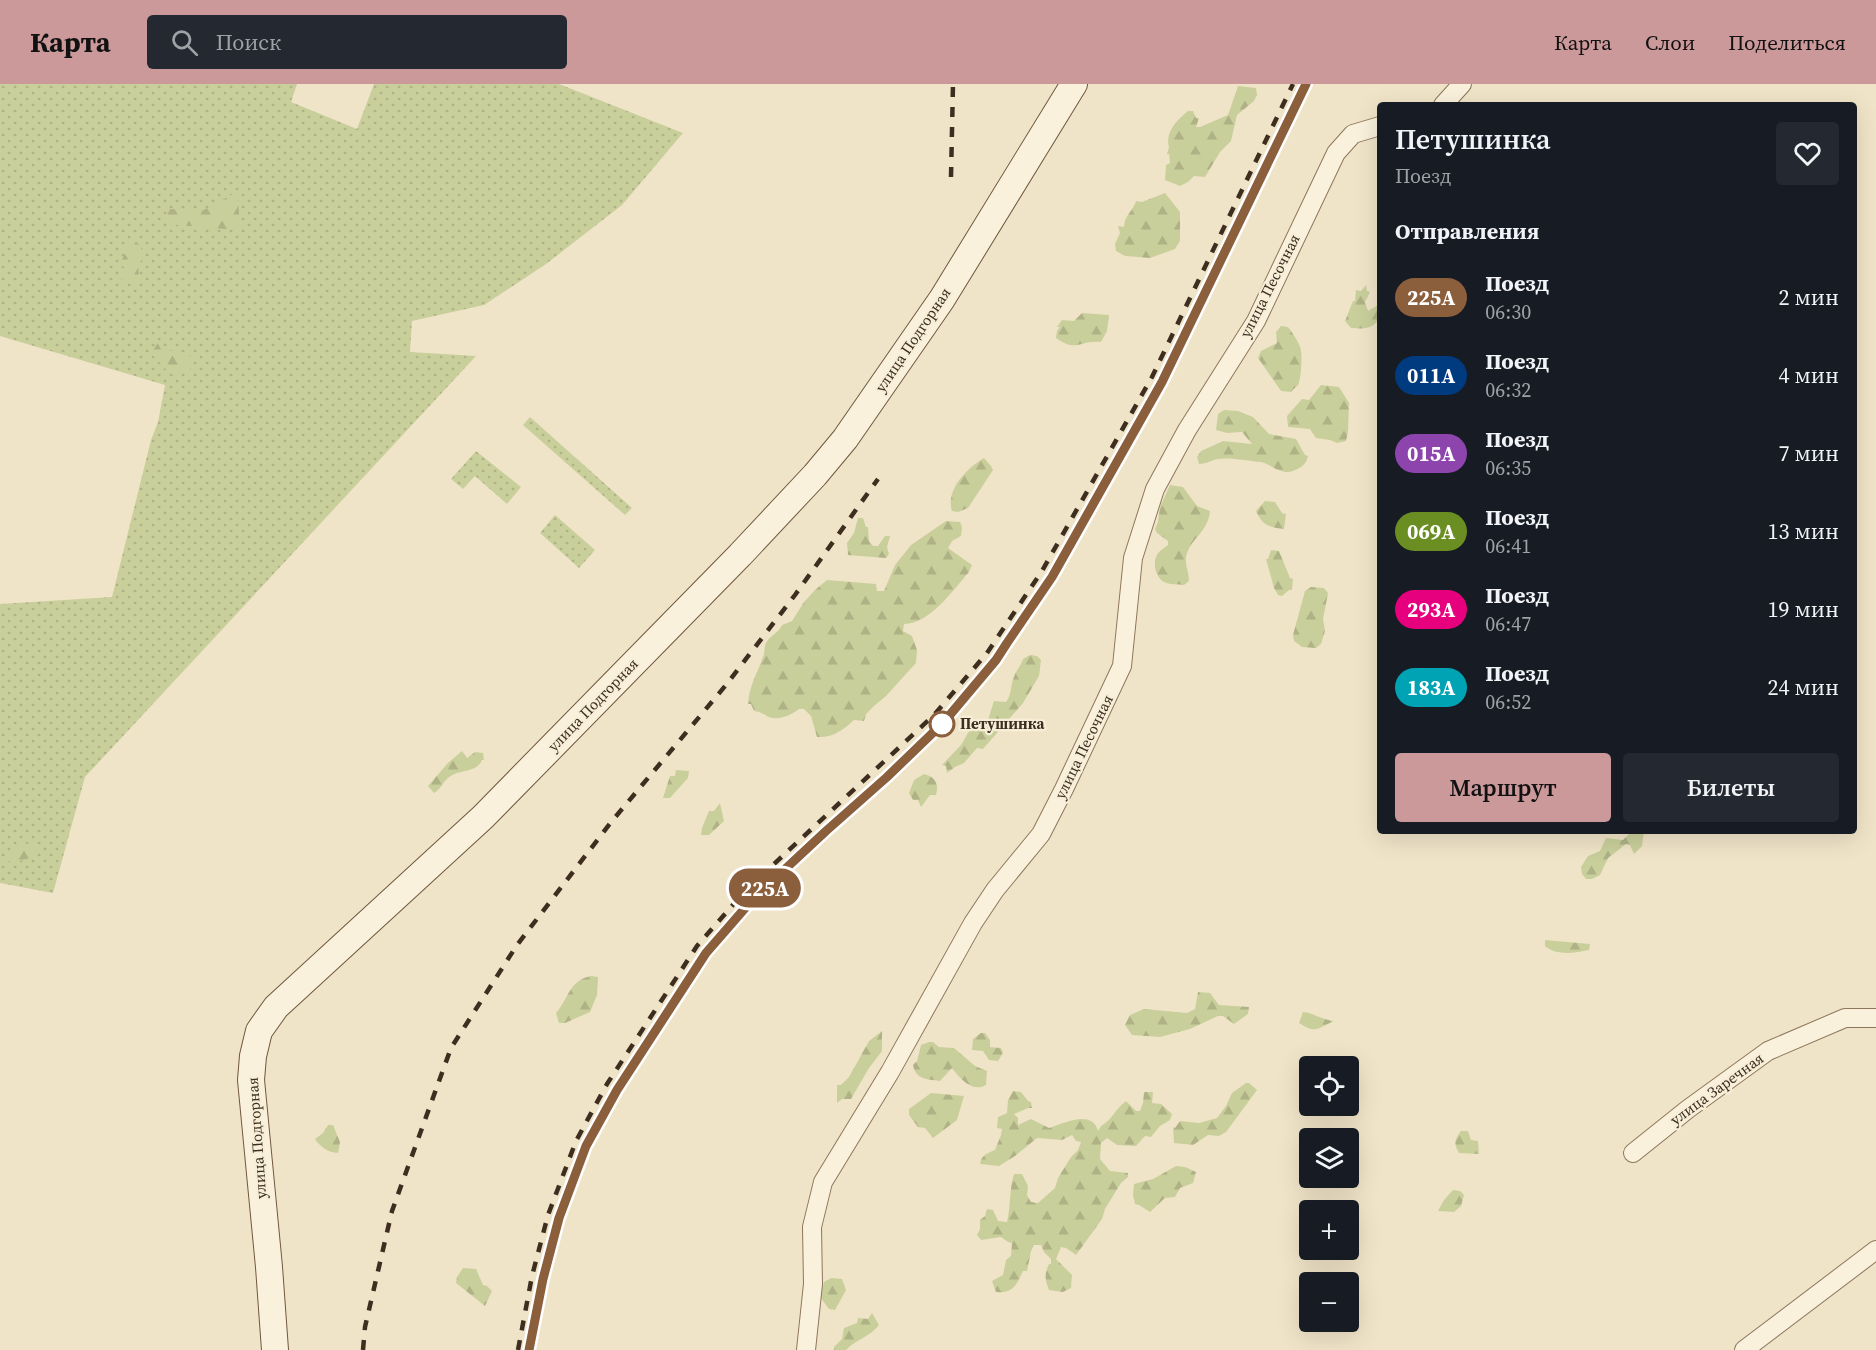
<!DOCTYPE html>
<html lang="ru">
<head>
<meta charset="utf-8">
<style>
  body { margin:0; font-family:"Source Serif 4",serif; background:#242831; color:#f1f3f6; height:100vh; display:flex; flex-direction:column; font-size:22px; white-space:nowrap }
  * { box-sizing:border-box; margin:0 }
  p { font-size:20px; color:#9ea1a6 }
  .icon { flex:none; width:33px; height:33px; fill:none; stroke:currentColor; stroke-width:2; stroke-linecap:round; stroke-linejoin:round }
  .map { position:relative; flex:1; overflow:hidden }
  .details { position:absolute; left:1377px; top:18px; width:480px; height:732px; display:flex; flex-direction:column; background:#171b24; border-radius:6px; box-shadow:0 6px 24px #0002 }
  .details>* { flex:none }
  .badge { padding:0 12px; border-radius:20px; font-size:21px; line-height:39px }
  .tools { position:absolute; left:1299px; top:972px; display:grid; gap:12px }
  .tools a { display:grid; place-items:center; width:60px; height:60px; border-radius:6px; background:#171b24; box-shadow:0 6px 24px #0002; font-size:30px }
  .map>.badge { position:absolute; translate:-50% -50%; box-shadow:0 0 0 3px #fff }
  h2 { padding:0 18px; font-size:22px; line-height:54px }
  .round { display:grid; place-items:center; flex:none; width:63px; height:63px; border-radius:6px; background:#242831 }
  .overview { display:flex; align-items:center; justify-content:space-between; height:102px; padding:0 18px }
  h1 { font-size:28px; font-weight:600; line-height:45px }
  .button { display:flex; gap:12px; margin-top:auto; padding:12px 18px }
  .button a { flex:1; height:69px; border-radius:6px; background:#cc999b; color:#111; font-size:24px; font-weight:600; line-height:69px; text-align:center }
  .button a+a { background:#242831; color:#f1f3f6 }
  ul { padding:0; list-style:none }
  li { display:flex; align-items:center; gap:18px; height:78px; padding:0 18px }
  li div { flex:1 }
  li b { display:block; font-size:22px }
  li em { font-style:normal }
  li .badge { min-width:66px; font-weight:700; text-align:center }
  header { display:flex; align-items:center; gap:36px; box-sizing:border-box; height:84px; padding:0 30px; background:#cc999b; color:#111 }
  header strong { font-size:28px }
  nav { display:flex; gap:33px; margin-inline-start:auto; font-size:21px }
  .search { width:420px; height:54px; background:#242831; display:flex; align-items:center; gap:15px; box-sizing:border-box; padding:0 21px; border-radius:6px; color:#9ea1a6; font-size:22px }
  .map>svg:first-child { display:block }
  .green { fill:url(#green-dots) }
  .forest { fill:url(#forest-firs) }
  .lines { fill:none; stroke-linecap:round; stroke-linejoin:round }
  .street-casing { stroke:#8d765c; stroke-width:20 }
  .secondary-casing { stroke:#6f573f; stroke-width:28 }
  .street { stroke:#faf1dc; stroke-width:18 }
  .secondary { stroke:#faf1dc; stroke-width:26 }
  .rail { stroke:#3d2e20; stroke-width:4.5; stroke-dasharray:10 10; stroke-linecap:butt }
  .line-casing { stroke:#fff; stroke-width:14 }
  .line { stroke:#8b5e3c; stroke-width:9 }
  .stop-dot { fill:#fff; stroke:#8b5e3c; stroke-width:3 }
  .labels { text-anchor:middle; stroke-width:4.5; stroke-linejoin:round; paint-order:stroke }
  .street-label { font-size:15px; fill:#3d2e20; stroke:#f7eed8 }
  .stop-label { font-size:15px; font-weight:bold; fill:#3d2e20; stroke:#f7eed8; text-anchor:start }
</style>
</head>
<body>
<header>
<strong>Карта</strong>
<div class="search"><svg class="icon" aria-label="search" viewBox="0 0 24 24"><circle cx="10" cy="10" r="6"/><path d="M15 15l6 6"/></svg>Поиск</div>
<nav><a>Карта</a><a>Слои</a><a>Поделиться</a></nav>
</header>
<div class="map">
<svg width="1876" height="1266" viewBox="0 0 1876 1266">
  <defs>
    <pattern id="green-dots" width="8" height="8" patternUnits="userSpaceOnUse" patternTransform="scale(1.5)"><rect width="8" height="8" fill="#c9cf9b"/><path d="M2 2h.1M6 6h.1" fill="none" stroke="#aeb285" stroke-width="1.8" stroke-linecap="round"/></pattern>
    <pattern id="forest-firs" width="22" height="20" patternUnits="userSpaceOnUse" patternTransform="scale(1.5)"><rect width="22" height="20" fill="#c9cf9b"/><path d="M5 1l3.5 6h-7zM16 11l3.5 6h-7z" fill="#aeb285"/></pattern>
  </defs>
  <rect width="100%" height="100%" fill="#f0e4c8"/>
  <g class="green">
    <path d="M0,0H297L291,18L357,45L374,0H559L683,49L622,121L546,180L484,221L412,237L410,268L476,272L85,693L53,809L0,799V520L112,513L151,356L158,338L165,301L0,252Z"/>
    <path d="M530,333L632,424L625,431L523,341Z"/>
    <path d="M476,367L521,403L507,420L475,392L463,405L451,395Z"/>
    <path d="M555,431L595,466L579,484L540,449Z"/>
  </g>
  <g class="forest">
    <path d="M1238,2L1256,4L1257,11L1254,17L1237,31L1231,57L1220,68L1205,93L1194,92L1188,98L1180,102L1165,96L1166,81L1170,79L1169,70H1167L1169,63C1165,48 1177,36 1188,27H1193L1196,34H1199L1196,43H1200L1228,31Z"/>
    <path d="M236,108C239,114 240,141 238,146L167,140L164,133L170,125L204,126Z"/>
    <path d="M1165,109L1180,128V157L1175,165L1150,174L1125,172L1116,167L1115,160L1120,149L1118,142L1124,143C1125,130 1132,129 1136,117L1142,118Z"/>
    <path d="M127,155C137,156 140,160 143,169L145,170L142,176L138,180L139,194L134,198L123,197L121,192L126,186L120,179L126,168Z"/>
    <path d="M1366,201L1367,207L1370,208L1365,218L1368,227L1380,220C1381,242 1372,246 1351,244L1345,237L1353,217H1355L1356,206L1361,207Z"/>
    <path d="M1082,229L1109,231L1107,247L1101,258C1079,256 1077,269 1056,254L1057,247L1060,243H1057L1062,236L1074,237Z"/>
    <path d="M1281,242L1288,243C1292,248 1298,257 1300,263C1303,268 1301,296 1298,301C1296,303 1293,305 1291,308L1281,307L1258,274L1261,267L1277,259L1276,248Z"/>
    <path d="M158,259L165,266L176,267L191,273L190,286L183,290L169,289L151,269Z"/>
    <path d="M1321,301L1339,303L1349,319L1348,348L1346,357L1337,359L1330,356L1316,354L1310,345L1288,343L1287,332L1302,315L1309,316Z"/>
    <path d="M1224,326L1238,327L1253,333L1269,350L1296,355L1305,371L1308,372C1307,381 1297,387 1288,388C1277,388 1270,380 1261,378C1249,377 1229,373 1218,375C1211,376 1207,380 1199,380L1197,373L1201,367L1223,357L1252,360L1242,348L1227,349L1216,346L1218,330Z"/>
    <path d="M984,374L991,382L993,386L968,424L958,428L952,427C945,406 967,384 984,374Z"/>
    <path d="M1170,401L1183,403L1197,422L1210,427C1208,449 1190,454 1186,473C1185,481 1189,488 1189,497L1184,501C1178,500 1169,501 1164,498C1156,494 1152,479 1157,471C1159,467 1164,464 1168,461V457L1157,449L1155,445L1158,438L1160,423Z"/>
    <path d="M1265,417L1275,418L1282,429L1286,430L1284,445C1270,444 1262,441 1256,427Z"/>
    <path d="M858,434H863L866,443H868L869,457L873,462H878L885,452H890L887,463L889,470L886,474L848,471L847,459L854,449Z"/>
    <path d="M946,437L960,438L962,443L961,452L952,457L948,464L972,481L969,488C953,506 930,540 904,540L903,547L912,552L917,566L916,579L886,612L874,622L866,630L864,637L854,636C843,646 833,654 817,653L811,632L804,625H799C791,631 779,637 769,633C763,630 761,628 754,627L751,620H748C749,602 757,590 763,573C765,569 764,563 766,559C770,551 779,549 782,541L792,537L804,518L815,506L827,496L876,500L877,507H884L895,481L911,461Z"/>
    <path d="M1271,466L1279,467L1290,494L1293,495L1292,506H1289L1282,512L1278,511L1274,504L1266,475H1268Z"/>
    <path d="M1311,503L1324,504L1328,509L1323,535L1325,547L1321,560L1316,564L1302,563L1294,557L1293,551L1305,507Z"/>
    <path d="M1030,571L1037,572L1041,576L1039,592L1023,619L983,665L977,664L964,679L955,683L947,689L946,682L942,681L961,661L972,642L988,636L994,617L1006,618C1012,610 1010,602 1014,593C1016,586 1021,582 1023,575Z"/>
    <path d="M462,667L467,674L475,668L483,669L484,676H482C476,690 460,684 448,694C442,699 442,704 434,709L428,702L448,679Z"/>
    <path d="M676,686L689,687L688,694L670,714H663L670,692H675Z"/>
    <path d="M924,690C936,693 939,700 936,711H930L921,723L918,716H913L909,709L914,696Z"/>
    <path d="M720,719L724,737L709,751H701L702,744L709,727H714Z"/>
    <path d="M1632,747H1644L1642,762L1634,770L1630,761L1626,760L1608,774L1600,791L1592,795H1586L1582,790L1581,783L1588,772L1600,767L1606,754L1623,756Z"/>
    <path d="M32,759L37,764L33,773L17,778L6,777L14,762Z"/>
    <path d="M1545,856L1590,860L1589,866C1575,869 1556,872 1545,862Z"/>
    <path d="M591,892L598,893L597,911L590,928L565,939H559L556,929C568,916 569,896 591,892Z"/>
    <path d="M1198,908L1210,909L1219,921L1249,923L1248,930L1234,940L1223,932H1218L1190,945L1160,953L1132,951L1125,941L1130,931L1144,925L1187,929L1195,925Z"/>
    <path d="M1303,928C1314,929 1322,936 1334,937C1316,945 1316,950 1299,939Z"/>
    <path d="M882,947V967L869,984L851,1015H842L837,1019V1001H841L849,993L869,957Z"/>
    <path d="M981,949H985L990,956V963L1001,964L1003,969L998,977L989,976L983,967L972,966L973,955Z"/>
    <path d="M929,958H933L939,963L954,964L975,982L987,987L986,1001C973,1009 960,995 952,984L940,997C927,995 916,996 913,981L917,977L921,961Z"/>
    <path d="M1246,999H1249L1257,1006L1226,1048L1219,1052L1208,1051L1193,1061L1174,1059L1173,1043L1175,1044L1180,1037L1199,1039L1217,1034L1226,1022L1232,1009Z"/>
    <path d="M1013,1007L1021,1008L1028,1017L1031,1018L1032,1024H1028L1014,1030L1018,1034V1041L1031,1035L1049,1044C1065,1039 1092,1025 1098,1047L1101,1042C1112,1036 1115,1025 1126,1017L1136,1027H1140L1143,1019L1144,1008H1153L1152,1019L1161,1020L1172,1030L1170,1036L1160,1042L1151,1053L1145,1052L1136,1062L1117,1061L1107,1054L1101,1059L1100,1075L1110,1087L1128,1089V1093L1121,1099L1105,1125L1102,1135L1076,1171L1066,1164L1061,1163L1056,1175L1072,1191L1071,1204L1063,1208L1049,1206C1045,1196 1044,1190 1049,1180H1051V1175L1044,1168L1041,1161H1034L1031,1167L1027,1187H1023C1017,1200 1013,1210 996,1208L992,1197L1003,1191L1006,1176L1011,1172L1012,1159L1008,1158L1001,1153L981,1156L977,1151L980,1145V1136L985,1132L987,1125L993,1126L998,1137L1007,1138C1011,1122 1009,1106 1014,1090H1022L1028,1102L1027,1111L1031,1118L1038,1119L1055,1104L1058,1094L1071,1073L1078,1066L1081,1058L1076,1057L1072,1051L1062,1056L1037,1054L1015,1072L999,1082L980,1080C981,1071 988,1069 995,1066L1001,1051L1002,1045L997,1044L998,1033L1007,1029L1008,1016Z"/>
    <path d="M931,1009L964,1012L957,1036L933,1054L925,1044L918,1043L909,1031V1025Z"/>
    <path d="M328,1041H333L340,1058L338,1069C328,1068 321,1064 315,1055L323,1049Z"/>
    <path d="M1461,1047H1468L1471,1056L1478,1057L1479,1070L1459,1069C1453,1059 1455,1055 1461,1047Z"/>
    <path d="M1176,1082L1185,1083L1196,1088L1193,1099L1180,1104L1175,1113L1165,1114L1150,1128L1139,1121L1135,1120L1133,1111L1134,1100L1153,1095Z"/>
    <path d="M1453,1106L1460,1107L1464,1111L1461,1122L1454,1128L1438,1127L1444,1116Z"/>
    <path d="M463,1184L476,1185L483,1201L487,1202L492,1207L485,1222L456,1199L457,1193Z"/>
    <path d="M831,1194L842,1195L846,1206L835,1226L829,1225L820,1213L824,1198Z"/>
    <path d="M872,1229L879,1241C870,1253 856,1255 846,1266H834V1263L842,1255L844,1244L857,1239L858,1234L868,1235Z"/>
  </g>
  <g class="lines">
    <defs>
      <g id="street">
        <path d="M1443,21L1462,0"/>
        <path d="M1633,1069L1688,1025L1768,967L1845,934H1876"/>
        <path d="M806,1266L813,1200L812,1143L823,1098L890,988L973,839L995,806L1041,750L1064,705L1122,582L1133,474L1155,405L1187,346L1256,237L1336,69L1353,50L1380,42"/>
        <path d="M1744,1266L1876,1166"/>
      </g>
      <path id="secondary" d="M275,1266L269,1183L251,996L253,972L259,947L276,923L483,733L740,471L815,391L845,355L942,215L1074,0"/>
    </defs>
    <use href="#street" class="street-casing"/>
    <use href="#secondary" class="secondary-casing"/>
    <use href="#street" class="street"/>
    <use href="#secondary" class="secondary"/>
    <g class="rail">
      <path d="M951,93L953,0"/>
      <path d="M363,1266L365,1243L392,1127L451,964L517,861L612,737L726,601L795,511L878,395"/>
      <path d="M518,1266L532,1192L548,1131L576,1057L607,1000L697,862L745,807L934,631L987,569L1042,487L1152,293L1293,0"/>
      <path d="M529,1266L543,1195L559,1134L587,1062L617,1006L706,869L753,815L826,747L887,693L943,639L996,576L1052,493L1162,298L1306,0"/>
    </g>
  </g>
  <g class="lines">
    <defs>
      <path id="line" d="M529,1266L543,1195L559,1134L586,1062L617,1006L706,869L753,815L826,747L887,693L943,639L996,576L1007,559L1052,493L1162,298L1306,0"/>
    </defs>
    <use href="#line" class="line-casing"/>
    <use href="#line" class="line"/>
  </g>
  <circle class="stop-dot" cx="942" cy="640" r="12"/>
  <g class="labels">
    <g class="street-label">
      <text transform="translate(1270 202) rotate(-63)" y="5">улица Песочная</text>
      <text transform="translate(913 256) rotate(-56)" y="5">улица Подгорная</text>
      <text transform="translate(593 621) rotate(-46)" y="5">улица Подгорная</text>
      <text transform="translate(1084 663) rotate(-64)" y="5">улица Песочная</text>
      <text transform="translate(1717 1005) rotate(-36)" y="5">улица Заречная</text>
      <text transform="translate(257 1054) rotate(-94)" y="5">улица Подгорная</text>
    </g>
    <g class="stop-label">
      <text x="960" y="645">Петушинка</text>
    </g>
  </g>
</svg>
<div class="tools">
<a><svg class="icon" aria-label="locate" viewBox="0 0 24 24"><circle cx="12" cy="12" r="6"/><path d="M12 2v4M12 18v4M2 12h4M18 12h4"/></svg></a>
<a><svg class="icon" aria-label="layers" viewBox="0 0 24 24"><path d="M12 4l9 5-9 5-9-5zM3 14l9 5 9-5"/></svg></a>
<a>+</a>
<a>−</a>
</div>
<b class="badge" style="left:765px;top:804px;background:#8b5e3c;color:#fff">225А</b>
<section class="details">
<div class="overview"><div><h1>Петушинка</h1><p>Поезд</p></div><a class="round"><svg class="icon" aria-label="heart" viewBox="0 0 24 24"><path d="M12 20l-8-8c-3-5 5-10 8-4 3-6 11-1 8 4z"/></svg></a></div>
<h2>Отправления</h2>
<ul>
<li><span class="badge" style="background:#8b5e3c;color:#fff">225А</span><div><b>Поезд</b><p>06:30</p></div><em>2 мин</em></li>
<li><span class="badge" style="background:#003b80;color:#fff">011А</span><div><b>Поезд</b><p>06:32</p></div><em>4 мин</em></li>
<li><span class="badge" style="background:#8e44ad;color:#fff">015А</span><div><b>Поезд</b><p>06:35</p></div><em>7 мин</em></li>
<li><span class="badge" style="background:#6b8e23;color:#fff">069А</span><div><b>Поезд</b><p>06:41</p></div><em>13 мин</em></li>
<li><span class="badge" style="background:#e6007e;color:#fff">293А</span><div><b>Поезд</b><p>06:47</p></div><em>19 мин</em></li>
<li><span class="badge" style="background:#00a3b4;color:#fff">183А</span><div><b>Поезд</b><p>06:52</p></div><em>24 мин</em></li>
</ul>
<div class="button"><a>Маршрут</a><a>Билеты</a></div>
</section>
</div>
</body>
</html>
